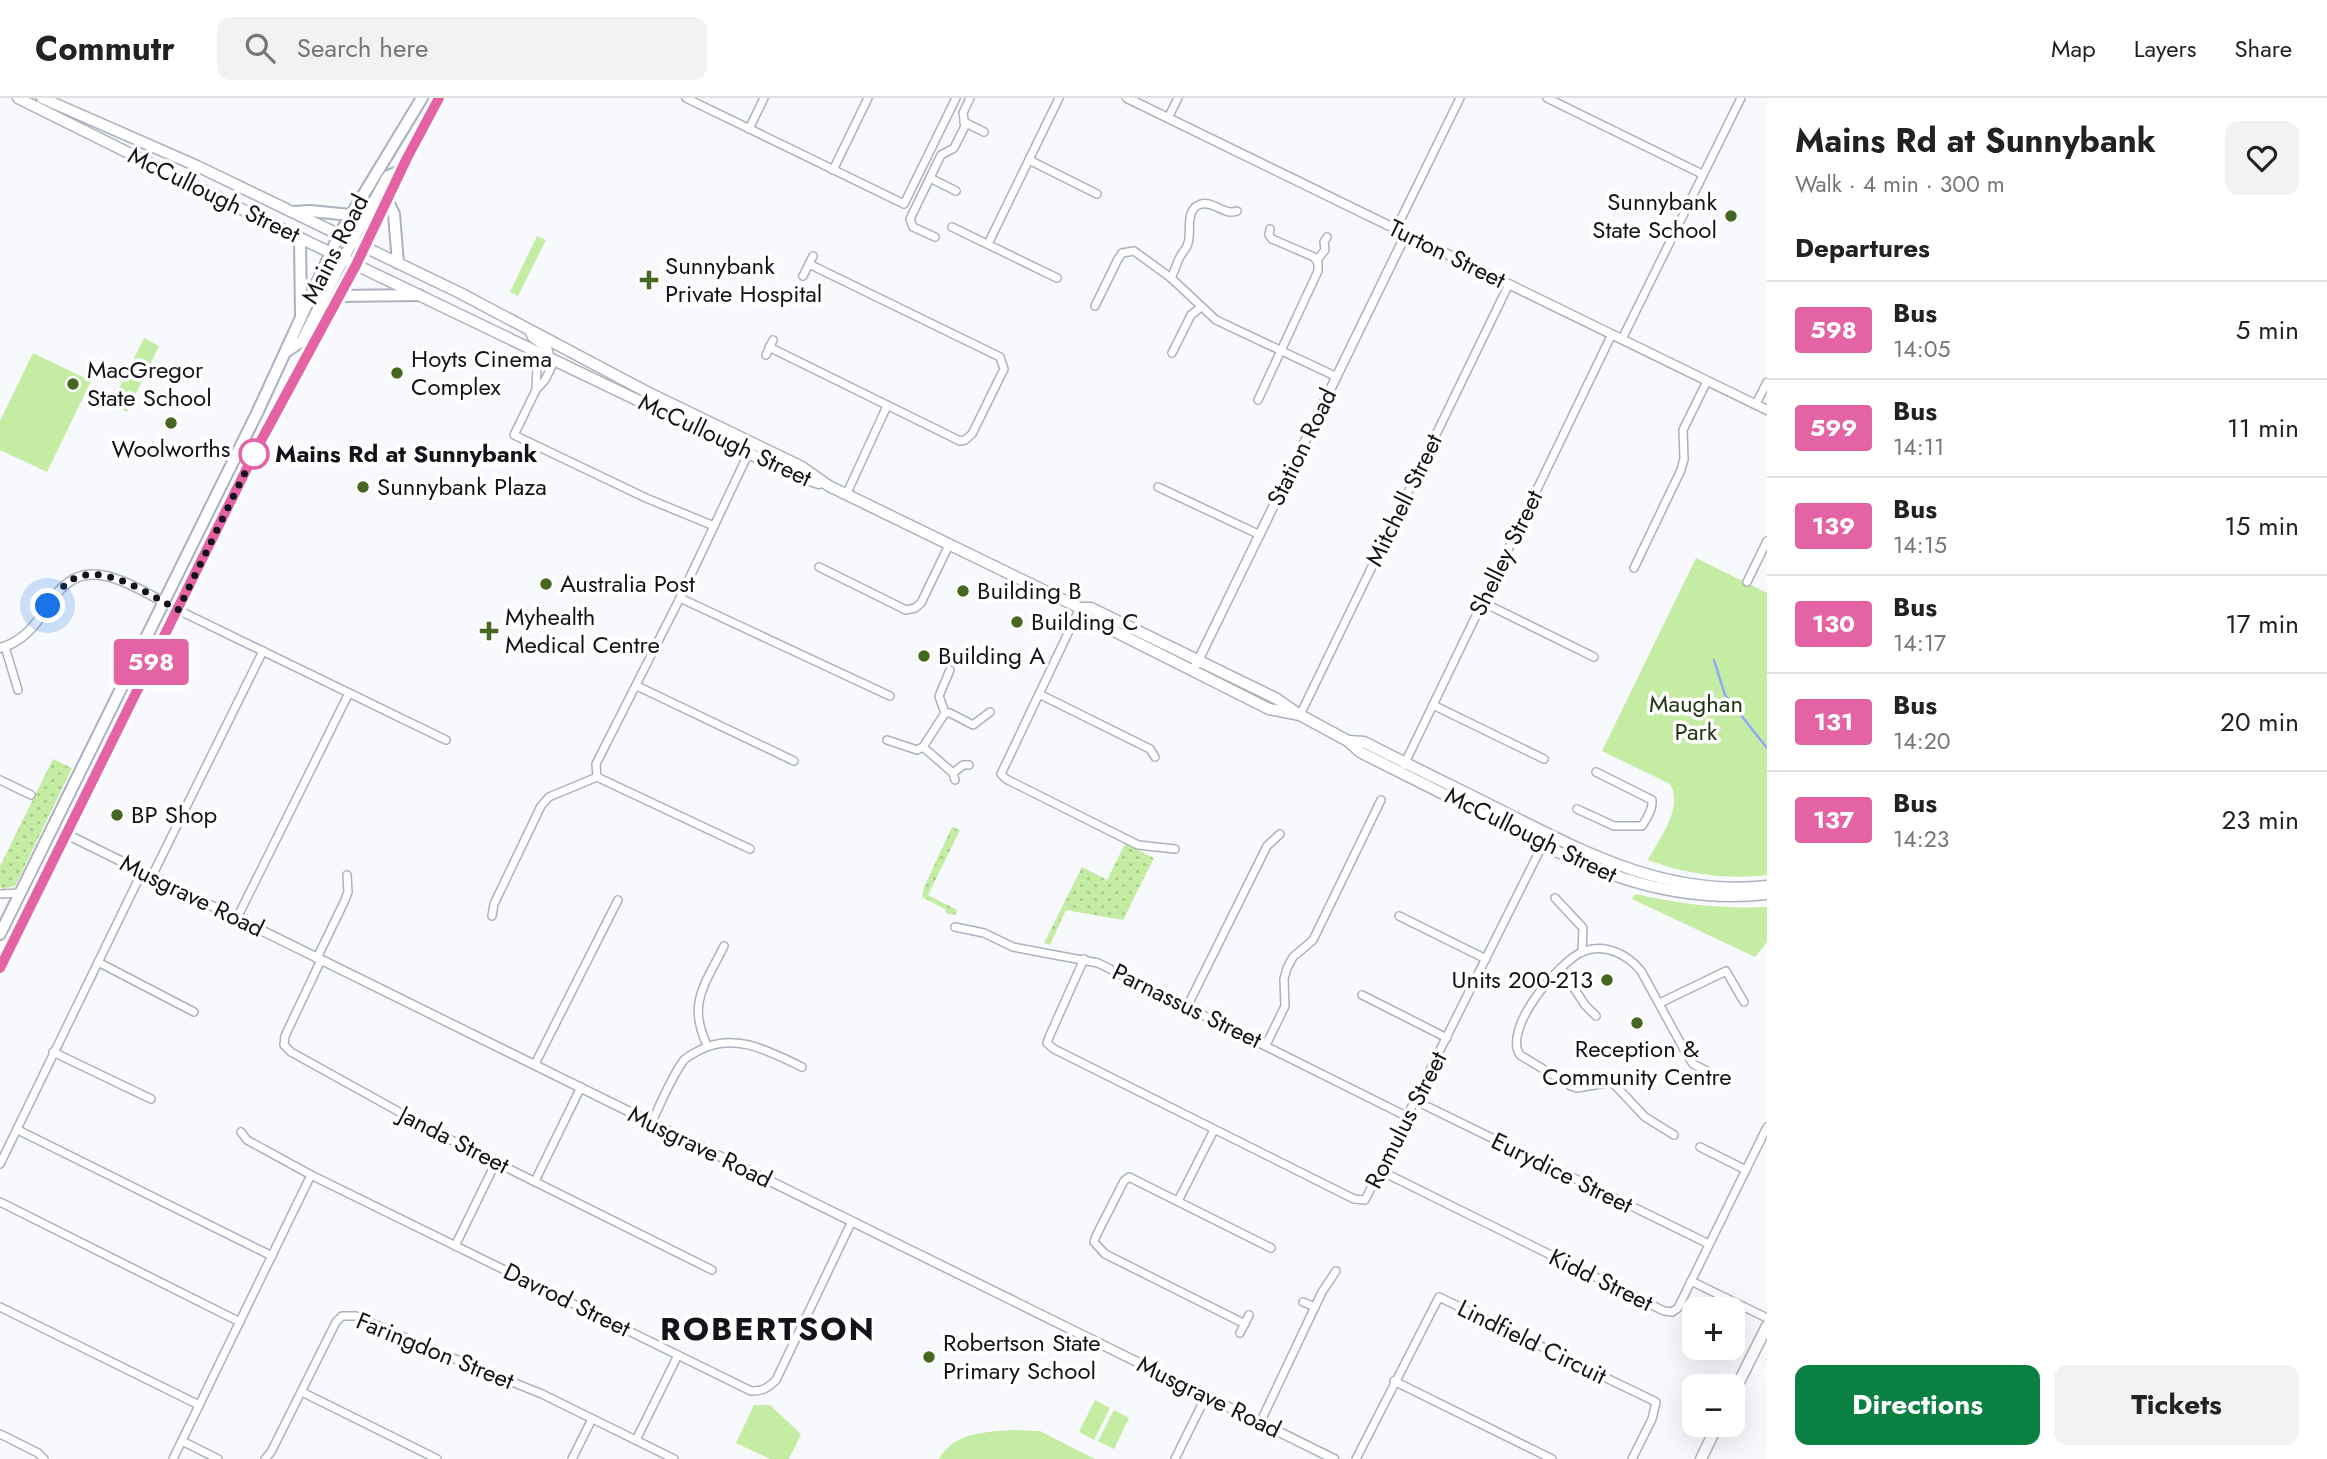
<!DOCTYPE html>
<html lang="en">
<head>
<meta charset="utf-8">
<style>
  body { margin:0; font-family:Jost,sans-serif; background:#f2f2f2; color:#222; height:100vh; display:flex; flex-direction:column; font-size:26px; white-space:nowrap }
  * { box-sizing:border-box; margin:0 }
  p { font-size:23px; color:#767676 }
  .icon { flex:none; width:38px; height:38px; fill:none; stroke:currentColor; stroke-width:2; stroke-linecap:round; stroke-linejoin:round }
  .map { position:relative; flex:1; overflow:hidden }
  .details { display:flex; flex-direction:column; background:#fff; width:560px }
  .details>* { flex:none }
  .badge { padding:0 14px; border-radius:5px; font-size:24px; line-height:46px }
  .controls { position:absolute; left:1682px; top:1199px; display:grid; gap:14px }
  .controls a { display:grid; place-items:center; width:63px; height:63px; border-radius:14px; background:#fff; box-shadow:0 7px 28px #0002; font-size:35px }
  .you { position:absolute; width:35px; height:35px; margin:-18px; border:5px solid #fff; border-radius:50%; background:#1a73e8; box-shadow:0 0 0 10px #1a73e833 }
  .map>.badge { position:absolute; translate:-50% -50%; box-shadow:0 0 0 4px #fff }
  h2 { padding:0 28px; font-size:26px; line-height:63px }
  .round { display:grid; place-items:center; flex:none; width:74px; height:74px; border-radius:14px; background:#f2f2f2 }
  .summary { display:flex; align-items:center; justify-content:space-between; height:119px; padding:0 28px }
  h1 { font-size:33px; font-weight:700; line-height:52px }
  .primary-button { display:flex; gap:14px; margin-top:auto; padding:14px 28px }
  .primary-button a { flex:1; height:80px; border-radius:14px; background:#0b8043; color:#fff; font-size:28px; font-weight:700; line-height:80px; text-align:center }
  .primary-button a+a { background:#f2f2f2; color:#222 }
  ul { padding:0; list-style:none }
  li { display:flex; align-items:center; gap:21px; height:98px; padding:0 28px; border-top:2px solid #e0e0e0 }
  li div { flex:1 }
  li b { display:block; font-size:26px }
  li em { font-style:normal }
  li .badge { min-width:77px; font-weight:700; text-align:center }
  header { display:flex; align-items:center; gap:42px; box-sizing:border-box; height:98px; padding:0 35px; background:#fff; border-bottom:2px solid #e0e0e0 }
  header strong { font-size:33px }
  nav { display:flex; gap:38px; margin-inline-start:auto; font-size:24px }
  .search { width:490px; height:63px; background:#f2f2f2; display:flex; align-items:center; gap:18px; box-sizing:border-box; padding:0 24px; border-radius:14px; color:#767676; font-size:26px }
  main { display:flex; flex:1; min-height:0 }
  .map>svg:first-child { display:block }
  .grass { fill:url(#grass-dots) }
  .park { fill:#c4eca2 }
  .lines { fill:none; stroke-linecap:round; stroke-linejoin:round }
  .stream { stroke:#91a8f6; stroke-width:2.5 }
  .minor-casing { stroke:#acb1bf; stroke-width:10 }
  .tertiary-casing { stroke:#acb1bf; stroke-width:11 }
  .secondary-casing { stroke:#acb1bf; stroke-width:13 }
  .primary-casing { stroke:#acb1bf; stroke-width:14 }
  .minor { stroke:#fff; stroke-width:7 }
  .tertiary { stroke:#fff; stroke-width:8 }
  .secondary { stroke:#fff; stroke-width:10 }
  .primary { stroke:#fff; stroke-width:10 }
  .line-casing { stroke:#fff; stroke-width:16 }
  .line { stroke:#e463a4; stroke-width:10 }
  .walk { stroke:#131419; stroke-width:7; stroke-dasharray:0 12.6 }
  .poi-dot { fill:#45671f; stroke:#fff; stroke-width:2.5 }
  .stop-dot { fill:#fff; stroke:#e463a4; stroke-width:3.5 }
  .labels { text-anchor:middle; stroke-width:7; stroke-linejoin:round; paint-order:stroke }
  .street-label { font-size:24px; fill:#131419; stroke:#fff }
  .poi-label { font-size:24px; fill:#131419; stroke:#fff; text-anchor:start }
  .stop-label { font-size:24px; font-weight:bold; fill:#131419; stroke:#fff; text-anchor:start }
  .park-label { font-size:24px; fill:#243513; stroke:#fff }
  .district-label { font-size:32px; font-weight:bold; letter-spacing:2px; fill:#131419; stroke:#fff }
</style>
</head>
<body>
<header>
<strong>Commutr</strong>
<div class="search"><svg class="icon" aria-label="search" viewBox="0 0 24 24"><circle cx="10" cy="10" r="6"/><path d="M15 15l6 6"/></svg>Search here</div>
<nav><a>Map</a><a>Layers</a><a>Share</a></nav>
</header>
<main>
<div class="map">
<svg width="1767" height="1361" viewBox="0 0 1767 1361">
  <defs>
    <pattern id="grass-dots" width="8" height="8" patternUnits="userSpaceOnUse" patternTransform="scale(1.75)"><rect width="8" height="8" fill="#c4eca2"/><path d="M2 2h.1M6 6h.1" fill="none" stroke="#a8ca8b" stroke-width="1.8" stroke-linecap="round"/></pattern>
  </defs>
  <rect width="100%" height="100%" fill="#f8f9fc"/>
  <g class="grass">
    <path d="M53,661L72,670L15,788L3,791L0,789V768Z"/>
    <path d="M952,729L960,732L928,797L957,812L955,817L947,816L945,811L922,799L924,789Z"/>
    <path d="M1125,746L1154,760L1123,822L1066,812L1050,847L1044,845L1082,769L1107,782Z"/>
  </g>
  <g class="park">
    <path d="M537,138L546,142L518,198L510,194Z"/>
    <path d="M144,240L159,248L144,279L129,271Z"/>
    <path d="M33,255L91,283L47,374L0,352V323Z"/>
    <path d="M127,275L142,283L127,314L111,306Z"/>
    <path d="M1696,460L1767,495V777C1728,782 1685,776 1648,762C1659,741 1684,710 1670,686L1602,653Z"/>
    <path d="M1635,796C1681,806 1719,811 1767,809V844L1755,859L1632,801Z"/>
    <path d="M1095,1302L1110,1310L1094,1342L1079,1334Z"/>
    <path d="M754,1307H770L801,1336L789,1361H770L736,1345Z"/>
    <path d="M1114,1312L1129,1320L1114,1351L1098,1343Z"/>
    <path d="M1013,1332L1040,1333L1095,1361H939C954,1334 985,1334 1013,1332Z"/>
  </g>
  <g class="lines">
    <path class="stream" d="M1714,562L1725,597L1767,650"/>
    <defs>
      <g id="minor">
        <path d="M686,0L904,106L956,0"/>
        <path d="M1547,0L1702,76"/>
        <path d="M1168,20L1178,0"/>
        <path d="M964,24L984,34"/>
        <path d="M749,31L764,0"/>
        <path d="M1029,62L1097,96"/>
        <path d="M833,72L868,0"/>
        <path d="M930,80L956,93"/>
        <path d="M952,129L1057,180"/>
        <path d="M1396,131L1460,0"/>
        <path d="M935,139L913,129L910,121L941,57L954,50L965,28L963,15L970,0"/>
        <path d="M988,146L1059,0"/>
        <path d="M1317,162L1325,152L1324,144L1327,139"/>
        <path d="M803,178L813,158"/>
        <path d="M1171,180C1175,173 1176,166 1180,159C1182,154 1187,151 1188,145C1192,134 1184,111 1201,106C1215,103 1224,118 1237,113"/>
        <path d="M1095,208L1118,161L1122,155L1134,153L1171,180L1216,222L1337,279"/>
        <path d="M527,230L532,240L548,251L552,268L545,282L536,292L514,337L646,400L714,428"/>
        <path d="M1622,241L1741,0"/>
        <path d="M769,249L960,343L965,342L972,336L1004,271L1000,259L809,166"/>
        <path d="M533,251L537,268L536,291"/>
        <path d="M1172,255L1191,217L1201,209"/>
        <path d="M766,257L773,242"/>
        <path d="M1258,302L1318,173V165L1314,159L1272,141L1269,137L1270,131"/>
        <path d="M1756,306L1767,284"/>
        <path d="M1158,389L1260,437"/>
        <path d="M846,397L887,308"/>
        <path d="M819,469L906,512L915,510L921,505L949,447"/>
        <path d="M1634,470L1681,372L1684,361L1683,332L1707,283"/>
        <path d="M1747,484L1767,443"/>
        <path d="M680,500L890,598"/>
        <path d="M1482,504L1594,559"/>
        <path d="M1080,510L1001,676L1006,681L1138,747L1175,751"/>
        <path d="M178,512L446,642"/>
        <path d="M5,549L18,592"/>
        <path d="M637,588L794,663"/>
        <path d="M1039,596L1150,651L1155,659"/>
        <path d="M1433,607L1544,661"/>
        <path d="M945,615H950L973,627L990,614"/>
        <path d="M1300,617L1509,186"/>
        <path d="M887,642L917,652L923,649L945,615L939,598L950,572"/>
        <path d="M923,649L953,675L955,682"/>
        <path d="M1404,667L1612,236"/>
        <path d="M953,675L963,667H969"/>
        <path d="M597,679L596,666L680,500L750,352"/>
        <path d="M597,679L750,751"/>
        <path d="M0,682L31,697"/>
        <path d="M1577,711L1614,728H1642C1647,720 1653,711 1652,702L1596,674"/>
        <path d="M152,778L263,553"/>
        <path d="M0,796L20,795"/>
        <path d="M1555,800L1583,830L1582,854"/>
        <path d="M492,818L494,806L541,708L549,699L597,679"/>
        <path d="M1399,818L1486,861"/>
        <path d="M237,820L349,595"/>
        <path d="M955,829L984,835L1013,849L1098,865L1408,1019"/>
        <path d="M317,860L345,802L348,794L347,777"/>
        <path d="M1084,861L1050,937L1047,945L1054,951L1354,1101L1365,1102L1548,736"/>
        <path d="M321,862L285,938L284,947L291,954L439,1036L712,1172"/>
        <path d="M98,864L194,914"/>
        <path d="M1561,870L1585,907L1596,918"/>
        <path d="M1362,897L1447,940"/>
        <path d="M1660,905L1726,873L1744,904"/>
        <path d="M1187,909L1267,748L1280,736"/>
        <path d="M707,947C687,905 705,887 724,848"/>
        <path d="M1266,947L1285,908L1284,881L1287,870L1293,859L1313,842L1381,702"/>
        <path d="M53,954L151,1001"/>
        <path d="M535,966L618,802"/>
        <path d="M1416,1003L1709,1146"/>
        <path d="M651,1026C661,1005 670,981 684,962C688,958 693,956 698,953C733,933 769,953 802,969"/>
        <path d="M18,1032L272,1158"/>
        <path d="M241,1034L247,1042L311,1077L751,1293C763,1293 768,1290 776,1282L852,1123"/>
        <path d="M1674,1037L1645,1019L1612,984L1577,990L1571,988L1520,957C1502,931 1559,863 1584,853C1606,845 1628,857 1641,873L1686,955L1693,966L1707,973"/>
        <path d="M1700,1049L1746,1072"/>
        <path d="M0,1066L142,774"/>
        <path d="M1381,1073L1664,1213L1672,1214L1678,1210L1767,1029"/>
        <path d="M535,1083L581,989"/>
        <path d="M1178,1103L1214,1032"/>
        <path d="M0,1104L240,1224"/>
        <path d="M455,1148L496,1064"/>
        <path d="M1691,1183L1767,1220"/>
        <path d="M1303,1204L1315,1209"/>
        <path d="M0,1209L199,1307"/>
        <path d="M1245,1226L1105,1156L1094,1144L1096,1138L1124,1083L1129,1079L1271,1150"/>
        <path d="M1240,1235L1249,1217"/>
        <path d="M1394,1283L1552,1361"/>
        <path d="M302,1294L437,1361"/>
        <path d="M1260,1325L1322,1194L1336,1173"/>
        <path d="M0,1336L38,1355L44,1361"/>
        <path d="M636,1342L678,1257"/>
        <path d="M182,1343L218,1361"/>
        <path d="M173,1361L311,1077"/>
        <path d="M265,1361L271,1354L336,1224L342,1218H356L445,1257L542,1296L674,1361"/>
        <path d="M572,1361L592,1321"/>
        <path d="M1175,1361L1206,1298"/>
        <path d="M1356,1361L1439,1199L1656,1304L1652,1321L1632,1361"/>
      </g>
      <g id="tertiary">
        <path d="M1127,0L1767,312"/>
        <path d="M0,550C19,545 31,533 41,518C49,506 57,492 69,484C100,461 148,497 178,512"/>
        <path d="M1196,567L1406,136"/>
        <path d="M66,736L1334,1361"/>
      </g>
      <g id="secondary">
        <path d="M18,0L300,140L710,337L797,378L819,385"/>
        <path d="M42,0L197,68L460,195L645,293L802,369L829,388L1080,510L1088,520L1269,611L1300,617"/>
        <path d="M1080,510H1091L1277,601L1300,617L1348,643L1360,654C1401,675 1443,695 1484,717C1577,765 1658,808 1767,796"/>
        <path d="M1348,643L1364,644C1409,667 1454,689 1498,711C1585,755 1667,799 1767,788"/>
        <path d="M1732,1298L1767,1228"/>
        <path d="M1701,1361L1718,1326"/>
      </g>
      <g id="primary">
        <path d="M387,102L394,116L398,165"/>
        <path d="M293,114L310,113L351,117"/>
        <path d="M300,140L301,216"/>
        <path d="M339,198L419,197"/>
        <path d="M287,253L302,243L358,132L388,78L400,73"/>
        <path d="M0,836L258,313L339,137L422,0"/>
        <path d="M0,870L257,350L356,167L407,60L439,0"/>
      </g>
    </defs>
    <use href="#minor" class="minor-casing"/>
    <use href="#tertiary" class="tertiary-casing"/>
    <use href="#secondary" class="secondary-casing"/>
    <use href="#primary" class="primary-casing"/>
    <use href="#minor" class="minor"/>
    <use href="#tertiary" class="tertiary"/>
    <use href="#secondary" class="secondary"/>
    <use href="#primary" class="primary"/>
  </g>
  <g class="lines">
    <defs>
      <path id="line" d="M0,870L257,350L356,167L407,60L439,0"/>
    </defs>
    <use href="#line" class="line-casing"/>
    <use href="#line" class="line"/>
    <path class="walk" d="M48,508C55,499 61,489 70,483C100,462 150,497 178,512L257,350L254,356"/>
  </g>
  <g class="poi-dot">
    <circle cx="1731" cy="118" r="7"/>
    <path d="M645.5 171.5h7v7h7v7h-7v7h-7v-7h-7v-7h7z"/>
    <circle cx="397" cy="275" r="7"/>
    <circle cx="73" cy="286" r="7"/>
    <circle cx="171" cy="325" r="7"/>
    <circle cx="363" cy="389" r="7"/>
    <circle cx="546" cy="486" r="7"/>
    <circle cx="963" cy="493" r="7"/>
    <circle cx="1017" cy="524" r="7"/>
    <path d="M485.5 522.5h7v7h7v7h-7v7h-7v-7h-7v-7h7z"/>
    <circle cx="924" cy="558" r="7"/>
    <circle cx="117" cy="717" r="7"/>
    <circle cx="1607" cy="882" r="7"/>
    <circle cx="1637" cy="925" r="7"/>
    <circle cx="929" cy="1259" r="7"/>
  </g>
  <circle class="stop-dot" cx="254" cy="356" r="14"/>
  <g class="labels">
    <g class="street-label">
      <text transform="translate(214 97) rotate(26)" y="8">McCullough Street</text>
      <text transform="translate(335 151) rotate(-63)" y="8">Mains Road</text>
      <text transform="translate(1447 156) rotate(26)" y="8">Turton Street</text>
      <text transform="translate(725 342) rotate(25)" y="8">McCullough Street</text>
      <text transform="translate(1302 349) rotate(-64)" y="8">Station Road</text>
      <text transform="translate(1404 402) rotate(-64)" y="8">Mitchell Street</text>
      <text transform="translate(1506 455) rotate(-64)" y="8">Shelley Street</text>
      <text transform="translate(1531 737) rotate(26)" y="8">McCullough Street</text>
      <text transform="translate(192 798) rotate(26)" y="8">Musgrave Road</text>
      <text transform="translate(1187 908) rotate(26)" y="8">Parnassus Street</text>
      <text transform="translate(1406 1022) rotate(-63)" y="8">Romulus Street</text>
      <text transform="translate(454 1042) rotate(27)" y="8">Janda Street</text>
      <text transform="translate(700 1049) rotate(26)" y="8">Musgrave Road</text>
      <text transform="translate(1562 1075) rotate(26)" y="8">Eurydice Street</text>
      <text transform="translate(1601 1182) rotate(26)" y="8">Kidd Street</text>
      <text transform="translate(567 1202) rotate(26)" y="8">Davrod Street</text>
      <text transform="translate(1532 1244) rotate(26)" y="8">Lindfield Circuit</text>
      <text transform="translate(435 1253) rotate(22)" y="8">Faringdon Street</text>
      <text transform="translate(1209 1299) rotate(26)" y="8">Musgrave Road</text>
    </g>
    <g class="poi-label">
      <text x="1717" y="112" text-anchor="end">Sunnybank<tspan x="1717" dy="28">State School</tspan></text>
      <text x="665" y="176">Sunnybank<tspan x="665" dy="28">Private Hospital</tspan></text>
      <text x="411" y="269">Hoyts Cinema<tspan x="411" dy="28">Complex</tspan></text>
      <text x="87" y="280">MacGregor<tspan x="87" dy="28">State School</tspan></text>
      <text x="171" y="359" text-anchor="middle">Woolworths</text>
      <text x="377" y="397">Sunnybank Plaza</text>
      <text x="560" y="494">Australia Post</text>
      <text x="977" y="501">Building B</text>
      <text x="505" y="527">Myhealth<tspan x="505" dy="28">Medical Centre</tspan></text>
      <text x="1031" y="532">Building C</text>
      <text x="938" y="566">Building A</text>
      <text x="131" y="725">BP Shop</text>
      <text x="1593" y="890" text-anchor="end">Units 200-213</text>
      <text x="1637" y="959" text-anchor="middle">Reception &amp;<tspan x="1637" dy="28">Community Centre</tspan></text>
      <text x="943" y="1253">Robertson State<tspan x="943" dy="28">Primary School</tspan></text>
    </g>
    <g class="stop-label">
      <text x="275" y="364">Mains Rd at Sunnybank</text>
    </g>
    <g class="park-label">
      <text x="1696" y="614">Maughan<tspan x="1696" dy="28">Park</tspan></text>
    </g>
    <g class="district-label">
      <text x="768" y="1242">ROBERTSON</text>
    </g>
  </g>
</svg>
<div class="controls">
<a>+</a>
<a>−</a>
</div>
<div class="you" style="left:48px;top:508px"></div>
<b class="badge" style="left:151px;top:564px;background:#e463a4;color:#fff">598</b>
</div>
<section class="details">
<div class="summary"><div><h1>Mains Rd at Sunnybank</h1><p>Walk · 4 min · 300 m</p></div><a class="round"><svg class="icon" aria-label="heart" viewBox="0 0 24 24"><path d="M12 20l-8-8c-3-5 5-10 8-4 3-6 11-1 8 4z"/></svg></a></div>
<h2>Departures</h2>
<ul>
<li><span class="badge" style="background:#e463a4;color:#fff">598</span><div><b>Bus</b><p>14:05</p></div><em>5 min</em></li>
<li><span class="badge" style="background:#e463a4;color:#fff">599</span><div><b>Bus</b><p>14:11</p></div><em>11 min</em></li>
<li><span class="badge" style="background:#e463a4;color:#fff">139</span><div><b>Bus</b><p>14:15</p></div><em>15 min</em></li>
<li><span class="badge" style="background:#e463a4;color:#fff">130</span><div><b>Bus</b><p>14:17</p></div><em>17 min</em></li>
<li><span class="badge" style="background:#e463a4;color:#fff">131</span><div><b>Bus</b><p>14:20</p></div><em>20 min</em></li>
<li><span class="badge" style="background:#e463a4;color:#fff">137</span><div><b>Bus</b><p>14:23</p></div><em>23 min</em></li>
</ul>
<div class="primary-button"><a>Directions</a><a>Tickets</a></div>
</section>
</main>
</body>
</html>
